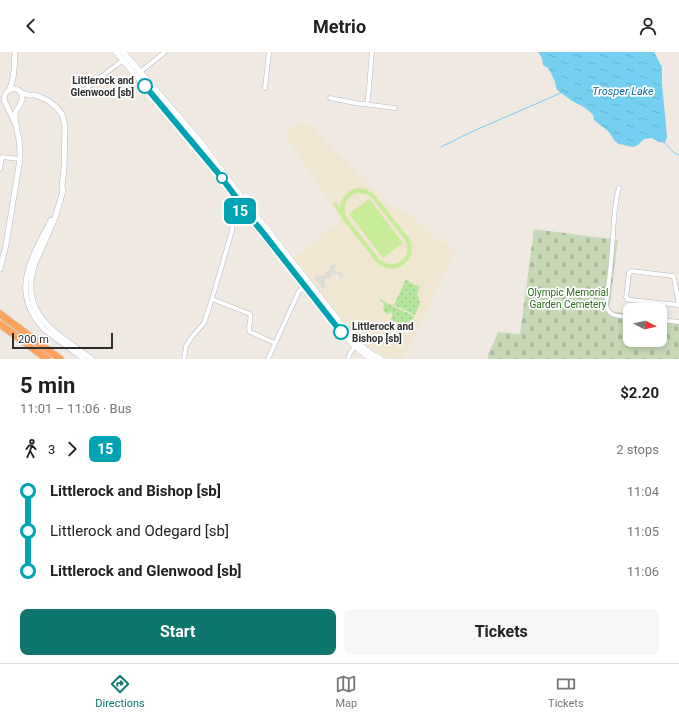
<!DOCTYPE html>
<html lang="en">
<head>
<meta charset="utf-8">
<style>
  body { margin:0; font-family:Roboto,sans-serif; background:#f6f6f6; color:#222; height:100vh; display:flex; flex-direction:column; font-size:15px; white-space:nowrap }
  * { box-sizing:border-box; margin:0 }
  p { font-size:13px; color:#767676 }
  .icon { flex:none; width:22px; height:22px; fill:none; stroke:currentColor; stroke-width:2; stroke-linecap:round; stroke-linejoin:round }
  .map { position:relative; height:307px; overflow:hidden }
  .sheet { display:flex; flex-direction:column; background:#fff; flex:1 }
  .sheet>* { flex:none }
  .badge { padding:0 8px; border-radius:6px; font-size:14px; line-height:26px }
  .needle { width:26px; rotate:97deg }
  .tools { position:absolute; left:623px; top:251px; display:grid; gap:8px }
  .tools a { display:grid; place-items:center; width:44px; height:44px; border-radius:8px; background:#fff; box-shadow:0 2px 6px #0003; font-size:20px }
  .scale { position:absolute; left:12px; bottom:10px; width:101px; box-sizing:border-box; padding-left:4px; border:2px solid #2e2e2e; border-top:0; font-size:11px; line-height:14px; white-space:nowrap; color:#2e2e2e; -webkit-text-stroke:3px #fff; paint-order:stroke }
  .map>.badge { position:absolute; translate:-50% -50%; box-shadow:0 0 0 2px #fff }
  .legs { display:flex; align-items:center; gap:6px; height:44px; padding:0 20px; font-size:13px }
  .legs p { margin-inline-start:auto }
  .head { display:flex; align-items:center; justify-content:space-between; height:68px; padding:0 20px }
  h1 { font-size:22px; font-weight:700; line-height:30px }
  .action { display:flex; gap:8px; margin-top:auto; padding:8px 20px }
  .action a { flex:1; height:46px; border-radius:8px; background:#0f766e; color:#fff; font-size:16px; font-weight:700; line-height:46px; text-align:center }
  .action a+a { background:#f6f6f6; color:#222 }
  ul { padding:0 20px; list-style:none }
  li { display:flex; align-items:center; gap:14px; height:40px; font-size:15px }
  li i { display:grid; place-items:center; width:6px; height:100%; margin:0 5px; background:currentColor }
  li i::after { content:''; width:10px; height:10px; margin:-5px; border:3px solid; border-radius:50%; background:#fff }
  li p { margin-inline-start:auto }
  li:first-child i { background:linear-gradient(#0000 50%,currentColor 0) }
  li:last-child i { background:linear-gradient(currentColor 50%,#0000 0) }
  header { display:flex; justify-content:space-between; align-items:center; height:52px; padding:0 20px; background:#fff; font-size:18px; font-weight:700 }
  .dock { display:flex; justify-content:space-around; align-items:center; height:56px; border-top:1px solid #e0e0e0; background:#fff; font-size:11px; color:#767676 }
  .dock a { display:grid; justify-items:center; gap:2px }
  .dock .on { color:#0f766e }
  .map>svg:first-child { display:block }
  .education { fill:#f0e6d1 }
  .grass { fill:url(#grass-dots) }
  .cemetery { fill:url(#cemetery-stones) }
  .pitch { fill:#c9ec9a; fill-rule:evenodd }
  .plaza { fill:#dfdcd8 }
  .water { fill:url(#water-ripples) }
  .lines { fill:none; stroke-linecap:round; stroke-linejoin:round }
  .stream { stroke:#75cff0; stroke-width:1 }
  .minor-casing { stroke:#b4b7c1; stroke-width:5 }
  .tertiary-casing { stroke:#b4b7c1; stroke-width:6 }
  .secondary-casing { stroke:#b4b7c1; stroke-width:6 }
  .motorway-casing { stroke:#c9c9c9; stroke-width:8 }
  .minor { stroke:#fff; stroke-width:4 }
  .tertiary { stroke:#fff; stroke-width:5 }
  .secondary { stroke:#fff; stroke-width:5.5 }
  .motorway { stroke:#ffa35c; stroke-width:7 }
  .line-1-casing { stroke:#fff; stroke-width:9 }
  .line-1 { stroke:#00a3b4; stroke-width:6 }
  .stop-1-dot { fill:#fff; stroke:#00a3b4; stroke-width:2 }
  .labels { text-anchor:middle; stroke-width:3.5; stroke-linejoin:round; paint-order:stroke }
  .stop-label { font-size:10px; font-weight:bold; fill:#2e2e2e; stroke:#fff; text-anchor:end }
  .park-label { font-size:10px; fill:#2c6e1b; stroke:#fff }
  .water-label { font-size:11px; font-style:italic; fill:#0d6fa3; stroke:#fff }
</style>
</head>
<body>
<header><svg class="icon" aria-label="back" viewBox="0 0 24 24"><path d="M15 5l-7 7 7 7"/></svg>Metrio<svg class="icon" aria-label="person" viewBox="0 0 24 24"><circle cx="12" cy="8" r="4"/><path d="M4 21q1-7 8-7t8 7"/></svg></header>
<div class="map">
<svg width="679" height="307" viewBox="0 0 679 307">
  <defs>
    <pattern id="grass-dots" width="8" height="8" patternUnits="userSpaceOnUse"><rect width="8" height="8" fill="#b6e59e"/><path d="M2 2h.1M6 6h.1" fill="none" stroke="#9dc588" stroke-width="1.8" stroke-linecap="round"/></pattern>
    <pattern id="cemetery-stones" width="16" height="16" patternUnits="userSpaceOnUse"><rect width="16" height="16" fill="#c8d9b8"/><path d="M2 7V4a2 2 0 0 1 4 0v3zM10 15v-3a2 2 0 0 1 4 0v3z" fill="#acbb9e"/></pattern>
    <pattern id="water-ripples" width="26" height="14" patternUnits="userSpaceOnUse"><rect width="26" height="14" fill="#75cff0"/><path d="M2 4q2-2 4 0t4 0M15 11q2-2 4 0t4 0" fill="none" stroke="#66b2ce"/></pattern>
  </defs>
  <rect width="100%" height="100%" fill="#efe9e1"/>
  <path class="education" d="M299,71L308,72L312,75L324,88L395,157L411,161L431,183L456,198L404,307H390L366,293L344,270L293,206L341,169L288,86V81L291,75L296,72Z"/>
  <g class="grass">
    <path d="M406,227L413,232L420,235L417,242L420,251L415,263L394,253Z"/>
    <path d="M379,246L385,250L414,264L409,276L390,267L393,263L390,260L387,263L383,258L384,252L380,248Z"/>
  </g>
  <path class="cemetery" d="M534,177L618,188L609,259L630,262V288H660V266L679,269V307H488V303L498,280L520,282Z"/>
  <g class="pitch">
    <path d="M358,136L366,137L374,142L409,186C420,207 396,227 377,211L343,168L333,152L335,150L340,156C341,146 347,138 358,136ZM358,141L366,142L372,146L405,188C413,206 396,219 380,208L347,166C342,154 346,144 358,141Z"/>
    <path d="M369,147L403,191L383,206L349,162Z"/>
  </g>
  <path class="plaza" d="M335,212L336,213L334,215V218L340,220L341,219L344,224L341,227L337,221L336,222L333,221L330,224V226L329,227L327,226L325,227V235L323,237L314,225L317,222L318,225L320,223L323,224L326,222V219L327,218L328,219L331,217L330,215Z"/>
  <path class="water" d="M538,0H654L662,15V32L667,85L665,91L659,90L652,86L644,87L638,93L633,95L619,92L615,89L608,79L594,68L593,63L588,58L582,54L572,49L557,38L555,30L552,23L548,16L543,13L542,6Z"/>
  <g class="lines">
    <g class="stream">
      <path d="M665,91L674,101L679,103"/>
      <path d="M441,95L471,80L561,41"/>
    </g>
    <defs>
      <g id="minor">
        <path d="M140,20L165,0"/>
        <path d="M265,36L269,0"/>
        <path d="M84,38L123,8"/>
        <path d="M330,46L355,51L395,56"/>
        <path d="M367,52C370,35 370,17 372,0"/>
        <path d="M0,117L2,105L20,107"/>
        <path d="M619,136C613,156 614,177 612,197C611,216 608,234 606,253C608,265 619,264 630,265"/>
        <path d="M233,169L238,161L242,160"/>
        <path d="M212,247L250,262C252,269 247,274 250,280L275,291"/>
        <path d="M679,253L674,226L673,224L631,219L629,221L626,245L627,247L630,248L679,253"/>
        <path d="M660,268L679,270"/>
        <path d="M184,307L186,294L191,286L204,271L212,247L232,179L233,169L232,162L237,155"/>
        <path d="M268,307L299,239L306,234"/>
        <path d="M348,307L350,301L355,295"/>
      </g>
      <g id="tertiary">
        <path d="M9,38C15,26 14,13 15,0"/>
        <path d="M20,40L28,43H35L47,48L55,54L62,62L65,74L64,116L62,134L63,139L55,166L34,214C19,264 58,282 92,307"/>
        <path d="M51,168C32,207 8,239 45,278L84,307"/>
        <path d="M0,217L6,193L20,107C20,101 20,95 19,89C18,81 15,72 15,64C15,56 24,51 22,44C19,32 4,36 4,48L17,75"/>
      </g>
      <g id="secondary">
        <path d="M116,0L162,54L217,121L238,148"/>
        <path d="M123,0L199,88L241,145"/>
        <path d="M251,157L350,283C359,293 369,301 381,307"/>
        <path d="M246,160C249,159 252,157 252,153C253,141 232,142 238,157L242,160H246L265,182L341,280C351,290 359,300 372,307"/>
      </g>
      <g id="motorway">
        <path d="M0,262L60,307"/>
        <path d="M0,272L47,307"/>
      </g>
    </defs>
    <use href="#minor" class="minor-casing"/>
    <use href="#tertiary" class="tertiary-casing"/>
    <use href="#secondary" class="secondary-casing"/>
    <use href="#motorway" class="motorway-casing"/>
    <use href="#minor" class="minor"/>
    <use href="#tertiary" class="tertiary"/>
    <use href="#secondary" class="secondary"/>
    <use href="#motorway" class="motorway"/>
  </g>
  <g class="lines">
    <defs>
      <path id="line-1" d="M145,34L218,121L238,148L237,151L238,157L242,160H246L264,182L341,280"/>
    </defs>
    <use href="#line-1" class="line-1-casing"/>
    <use href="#line-1" class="line-1"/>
  </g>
  <g class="stop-1-dot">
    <circle cx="145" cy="34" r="7"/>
    <circle cx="222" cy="126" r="5"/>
    <circle cx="341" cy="280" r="7"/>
  </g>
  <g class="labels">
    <g class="stop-label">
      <text x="134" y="32">Littlerock and<tspan x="134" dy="12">Glenwood [sb]</tspan></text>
      <text x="352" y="278" text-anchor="start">Littlerock and<tspan x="352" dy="12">Bishop [sb]</tspan></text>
    </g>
    <g class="park-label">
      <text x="568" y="244">Olympic Memorial<tspan x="568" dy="12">Garden Cemetery</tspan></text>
    </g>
    <g class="water-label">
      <text x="623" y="43">Trosper Lake</text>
    </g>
  </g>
</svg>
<div class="tools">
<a><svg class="needle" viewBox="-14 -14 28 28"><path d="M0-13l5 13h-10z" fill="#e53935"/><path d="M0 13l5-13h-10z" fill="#767676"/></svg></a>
</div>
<div class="scale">200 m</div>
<b class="badge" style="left:240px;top:159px;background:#00a3b4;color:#fff">15</b>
</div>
<section class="sheet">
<div class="head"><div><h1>5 min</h1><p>11:01 – 11:06 · Bus</p></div><b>$2.20</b></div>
<div class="legs"><svg class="icon" aria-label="walk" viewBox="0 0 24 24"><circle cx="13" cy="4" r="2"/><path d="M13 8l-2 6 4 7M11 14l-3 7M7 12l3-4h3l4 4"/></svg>3<svg class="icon" aria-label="forward" viewBox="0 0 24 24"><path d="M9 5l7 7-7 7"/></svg><b class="badge" style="background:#00a3b4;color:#fff">15</b><p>2 stops</p></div>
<ul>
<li><i style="color:#00a3b4"></i><b>Littlerock and Bishop [sb]</b><p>11:04</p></li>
<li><i style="color:#00a3b4"></i><span>Littlerock and Odegard [sb]</span><p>11:05</p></li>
<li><i style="color:#00a3b4"></i><b>Littlerock and Glenwood [sb]</b><p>11:06</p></li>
</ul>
<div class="action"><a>Start</a><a>Tickets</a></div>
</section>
<nav class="dock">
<a class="on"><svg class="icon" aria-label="directions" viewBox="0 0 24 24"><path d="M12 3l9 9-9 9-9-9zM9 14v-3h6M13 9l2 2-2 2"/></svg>Directions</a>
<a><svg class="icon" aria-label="map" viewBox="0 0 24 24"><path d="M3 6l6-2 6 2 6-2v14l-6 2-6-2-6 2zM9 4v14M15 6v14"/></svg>Map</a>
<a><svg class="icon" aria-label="tickets" viewBox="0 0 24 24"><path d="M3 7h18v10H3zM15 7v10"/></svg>Tickets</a>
</nav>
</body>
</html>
